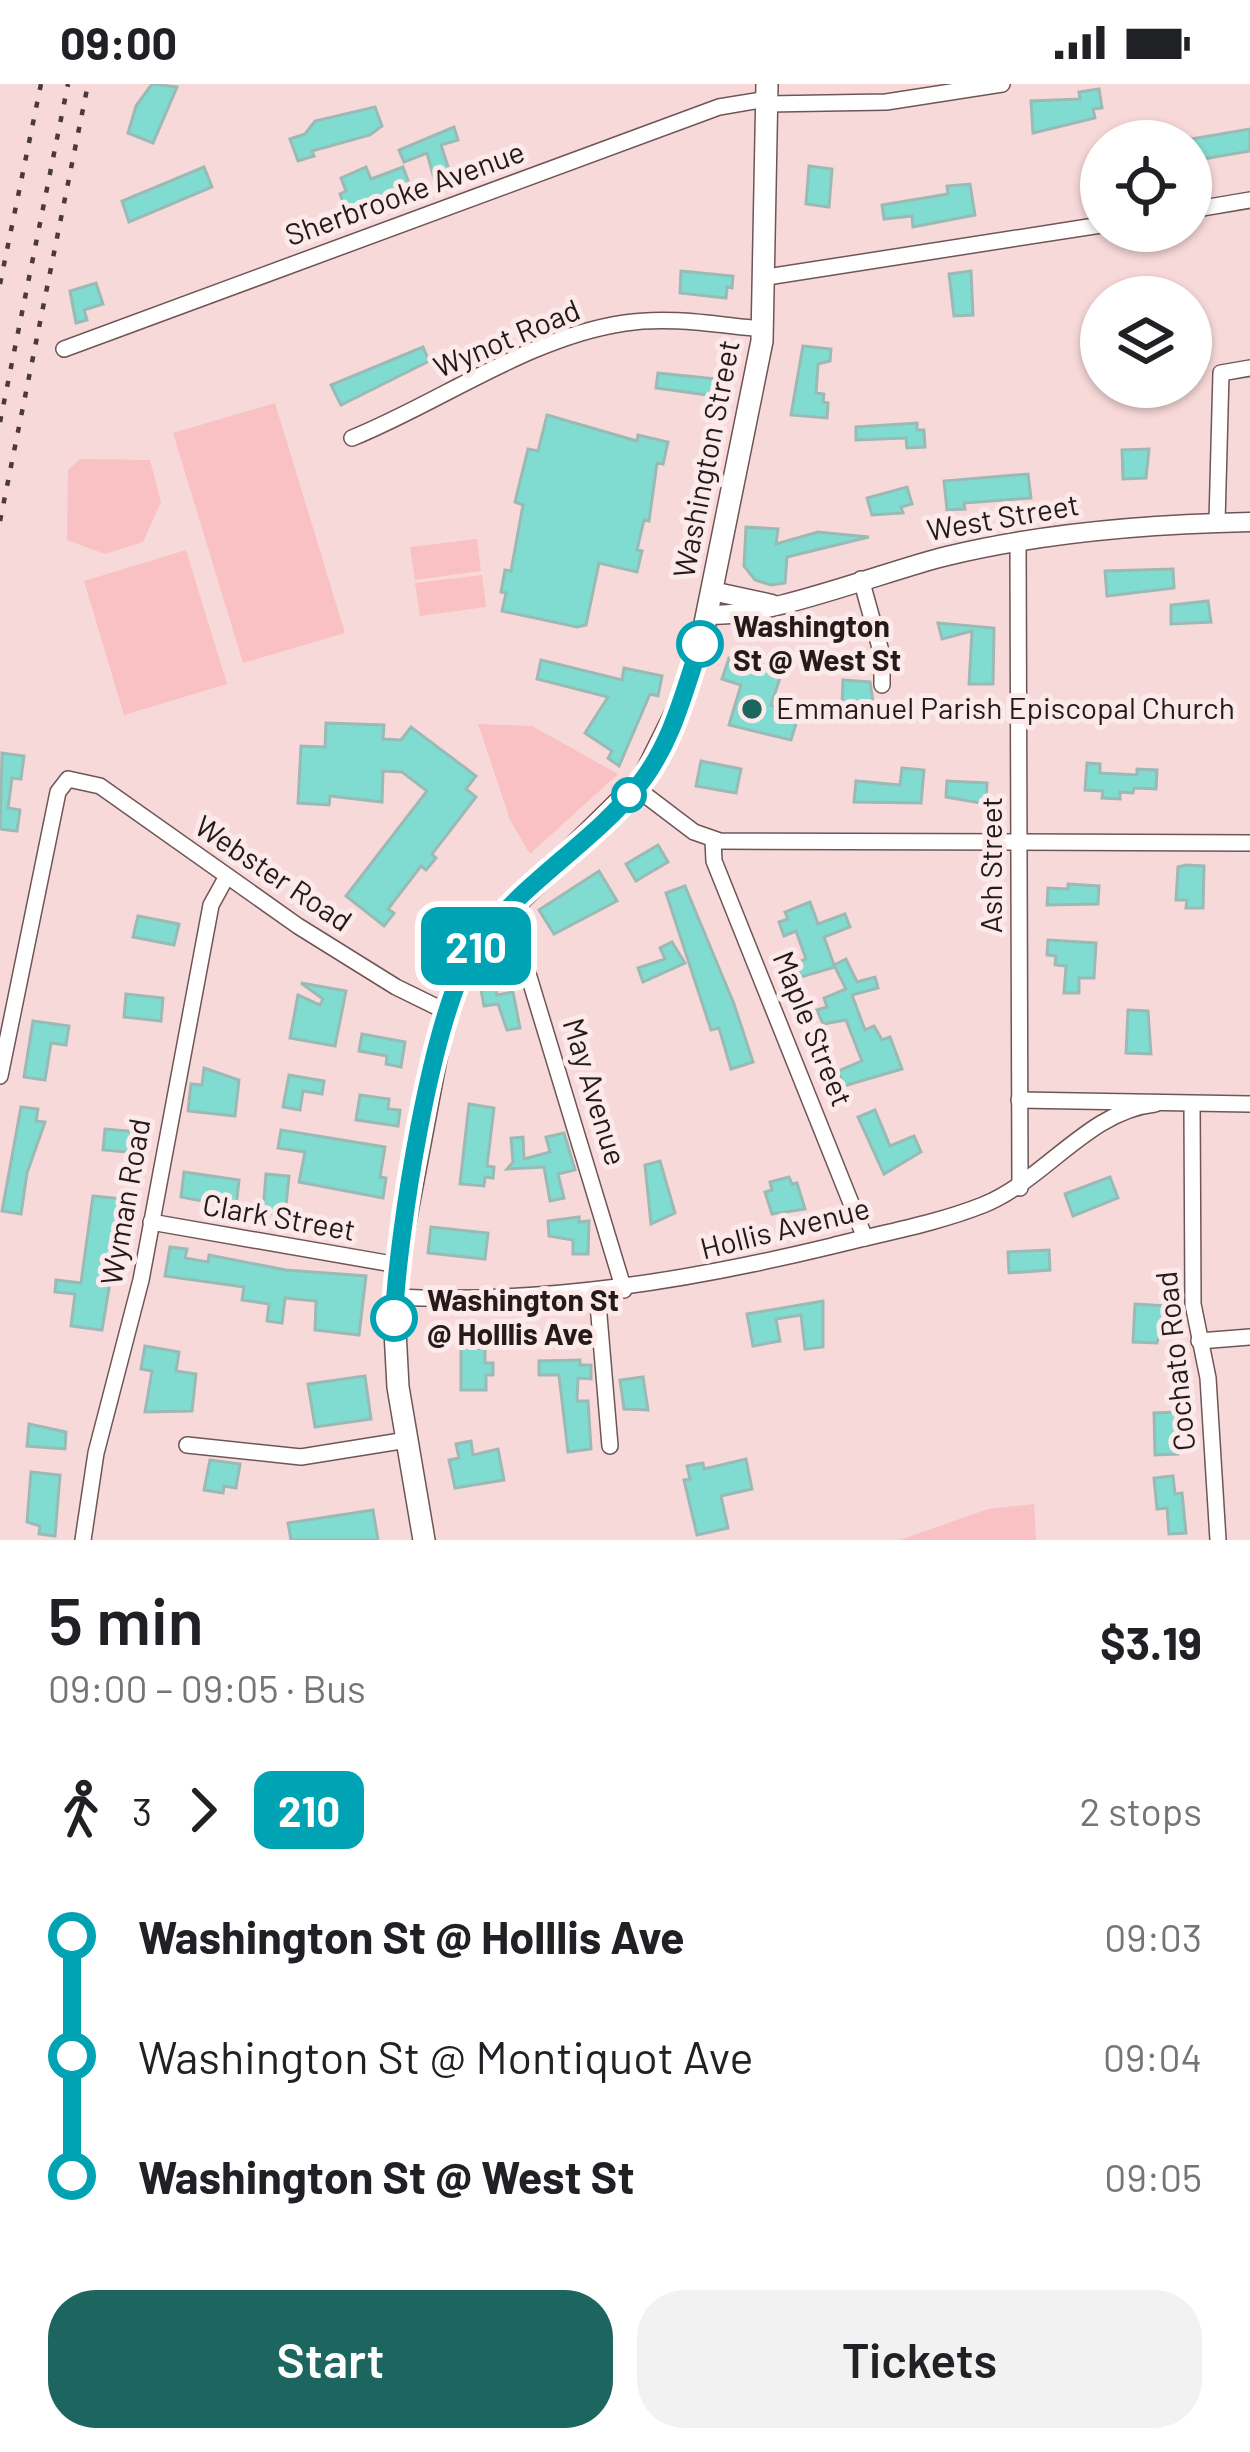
<!DOCTYPE html>
<html lang="en">
<head>
<meta charset="utf-8">
<style>
  body { margin:0; font-family:Barlow,sans-serif; background:#f2f2f2; color:#202124; height:100vh; display:flex; flex-direction:column; font-size:45px; white-space:nowrap }
  * { box-sizing:border-box; margin:0 }
  p { font-size:39px; color:#757577 }
  .icon { flex:none; width:66px; height:66px; fill:none; stroke:currentColor; stroke-width:2; stroke-linecap:round; stroke-linejoin:round }
  .map { position:relative; height:1456px; overflow:hidden }
  .details { display:flex; flex-direction:column; background:#fff; flex:1 }
  .details>* { flex:none }
  .badge { padding:0 24px; border-radius:18px; font-size:42px; line-height:78px }
  .buttons { position:absolute; left:1080px; top:36px; display:grid; gap:24px }
  .buttons a { display:grid; place-items:center; width:132px; height:132px; border-radius:50%; background:#fff; box-shadow:0 3px 9px #0004; font-size:60px }
  .map>.badge { position:absolute; translate:-50% -50%; box-shadow:0 0 0 6px #fff }
  .legs { display:flex; align-items:center; gap:18px; height:132px; padding:0 48px; font-size:39px }
  .legs p { margin-inline-start:auto }
  .summary { display:flex; align-items:center; justify-content:space-between; height:204px; padding:0 48px }
  h1 { font-size:66px; font-weight:600; line-height:90px }
  .primary-button { display:flex; gap:24px; margin-top:auto; padding:24px 48px }
  .primary-button a { flex:1; height:138px; border-radius:48px; background:#1c665f; color:#fff; font-size:48px; font-weight:600; line-height:138px; text-align:center }
  .primary-button a+a { background:#f2f2f2; color:#202124 }
  ul { padding:0 48px; list-style:none }
  li { display:flex; align-items:center; gap:42px; height:120px; font-size:45px }
  li i { display:grid; place-items:center; width:18px; height:100%; margin:0 15px; background:currentColor }
  li i::after { content:''; width:30px; height:30px; margin:-15px; border:9px solid; border-radius:50%; background:#fff }
  li p { margin-inline-start:auto }
  li:first-child i { background:linear-gradient(#0000 50%,currentColor 0) }
  li:last-child i { background:linear-gradient(currentColor 50%,#0000 0) }
  .status { display:flex; justify-content:space-between; align-items:center; height:84px; padding:0 60px; background:#fff; direction:ltr }
  .status svg { height:33px; fill:currentColor }
  .map>svg:first-child { display:block }
  .green { fill:#f9c1c3 }
  .building { fill:#80dcd1; stroke:#9abab5; stroke-width:3 }
  .lines { fill:none; stroke-linecap:round; stroke-linejoin:round }
  .minor-casing { stroke:#6f5556; stroke-width:18 }
  .tertiary-casing { stroke:#6f5556; stroke-width:21 }
  .secondary-casing { stroke:#6f5556; stroke-width:24 }
  .minor { stroke:#fff; stroke-width:15 }
  .tertiary { stroke:#fff; stroke-width:18 }
  .secondary { stroke:#fff; stroke-width:21 }
  .rail { stroke:#493b3b; stroke-width:4.5; stroke-dasharray:6 12; stroke-linecap:butt }
  .line-1-casing { stroke:#fff; stroke-width:27 }
  .line-1 { stroke:#00a3b4; stroke-width:18 }
  .stop-1-dot { fill:#fff; stroke:#00a3b4; stroke-width:6 }
  .poi-dot { fill:#1c665f; stroke:#fce9e9; stroke-width:4.5 }
  .labels { text-anchor:middle; stroke-width:10; stroke-linejoin:round; paint-order:stroke }
  .street-label { font-size:30px; fill:#251a1a; stroke:#fce9e9 }
  .stop-label { font-size:30px; font-weight:bold; fill:#251a1a; stroke:#fce9e9; text-anchor:start }
  .poi-label { font-size:30px; fill:#251a1a; stroke:#fce9e9; text-anchor:start }
</style>
</head>
<body>
<div class="status"><b>09:00</b><svg viewBox="0 0 49 12"><path d="M0 12V9h3v3zM5 12V6h3v6zM10 12V3h3v9zM15 12V0h3v12zM26 1h20v11H26zM47 4h2v5h-2z"/></svg></div>
<div class="map">
<svg width="1250" height="1456" viewBox="0 0 1250 1456">
  <rect width="100%" height="100%" fill="#f8d9d9"/>
  <g class="green">
    <path d="M275,319L345,549L243,579L173,349Z"/>
    <path d="M80,375L150,376L161,418L143,458L105,470L67,456L68,386Z"/>
    <path d="M477,455L481,487L415,496L410,463Z"/>
    <path d="M186,466L227,600L124,631L84,497Z"/>
    <path d="M482,491L486,523L420,532L415,499Z"/>
    <path d="M478,640L532,642L618,690L530,770L510,736Z"/>
    <path d="M1034,1420L1036,1456H900L988,1425Z"/>
  </g>
  <g class="building">
    <path d="M152,0L177,3L153,59L128,49L136,22Z"/>
    <path d="M1099,5L1102,24L1093,25L1095,34L1033,49L1031,17L1080,15L1079,8Z"/>
    <path d="M375,23L382,42L370,51L312,67L314,72L298,77L290,55L305,50L315,37Z"/>
    <path d="M454,43L458,56L441,61L450,89L434,94L427,69L404,78L399,66Z"/>
    <path d="M1250,45V67L1203,75V81L1191,83V55Z"/>
    <path d="M809,82L832,85L829,123L806,120Z"/>
    <path d="M204,83L212,103L129,138L122,117Z"/>
    <path d="M366,83L371,95L403,83L410,102L347,128L340,110L346,107L341,94Z"/>
    <path d="M970,100L975,131L913,143L912,132L884,135L882,121L948,110L947,102Z"/>
    <path d="M681,187L733,192L732,204L727,203L726,214L680,209Z"/>
    <path d="M971,187L973,231L954,232L949,190Z"/>
    <path d="M96,199L103,220L84,226L87,236L76,239L70,207Z"/>
    <path d="M803,262L831,265L830,277L818,280L816,309L824,310L823,318L828,319L827,334L791,331Z"/>
    <path d="M423,263L429,277L341,321L331,301Z"/>
    <path d="M658,289L717,295L715,312L656,304Z"/>
    <path d="M547,331L637,357L638,351L668,358L663,380L657,379L649,437L644,436L637,466L642,467L637,488L599,479L586,541L577,543L502,527L506,509L501,508L505,486L511,487L523,421L515,418L528,365L538,367Z"/>
    <path d="M917,339V346H924L925,363L907,364L906,354L856,356V343Z"/>
    <path d="M1149,365L1146,394L1123,395L1122,366Z"/>
    <path d="M1028,390L1031,414L964,419L965,425L947,426L944,397Z"/>
    <path d="M907,403L912,420L901,423L903,429L872,431L867,414Z"/>
    <path d="M746,443L778,445L776,460L818,448L869,453L787,473L785,499L771,501L755,496L744,482Z"/>
    <path d="M1173,485L1174,504L1107,512L1105,487Z"/>
    <path d="M1208,517L1211,538L1171,540V521Z"/>
    <path d="M938,539L994,544L993,600H969L972,547L942,555Z"/>
    <path d="M729,574L762,584L764,577L775,581L772,592L780,594L771,621L798,633L791,656L729,641L741,601L722,595Z"/>
    <path d="M541,576L622,596L624,584L662,592L658,612L650,610L619,682L608,674L612,667L585,649L608,613L537,595Z"/>
    <path d="M843,596L870,598L874,625L842,623Z"/>
    <path d="M326,639L384,641L383,655L401,656L411,643L476,692L466,705L476,713L432,770L436,774L426,786L421,782L388,825L394,829L384,842L346,812L427,707L402,688L383,687L382,718L330,712L329,721L298,719L301,662L325,663Z"/>
    <path d="M2,669L24,672L21,695L12,694L8,724L20,726L17,747L0,745Z"/>
    <path d="M701,677L741,685L736,709L696,702Z"/>
    <path d="M1087,679L1100,680V689L1137,691V685L1157,686L1156,705L1134,704L1133,709L1120,708V715L1102,714L1103,707L1085,706Z"/>
    <path d="M902,684L924,686L921,719L854,718L856,697L900,701Z"/>
    <path d="M947,697L987,699L986,720L946,713Z"/>
    <path d="M658,761L668,778L636,797L626,780Z"/>
    <path d="M1186,781L1204,782L1203,824H1186L1187,816H1176L1178,783Z"/>
    <path d="M599,787L617,817L554,850L539,826Z"/>
    <path d="M1068,800L1099,802L1098,820L1047,821L1048,804L1068,805Z"/>
    <path d="M685,802L734,920L753,978L731,985L719,944L711,946L666,809Z"/>
    <path d="M810,818L818,840L845,830L850,843L824,853L834,881L846,875L857,898L875,893L878,904L852,911L865,946L874,942L882,956L890,953L902,985L844,1002L838,987L862,977L846,936L823,940L817,926L827,923L824,914L846,905L835,883L801,893L796,879L806,875L796,847L784,852L779,838L788,835L785,828Z"/>
    <path d="M138,832L179,840L174,861L133,853Z"/>
    <path d="M1048,856L1096,859L1094,894H1079V909H1064L1066,882L1055,881L1056,872L1047,871Z"/>
    <path d="M672,858L685,879L643,898L638,884L665,875L660,864Z"/>
    <path d="M494,893L497,911L513,908L520,944L507,946L498,920L484,922L479,895Z"/>
    <path d="M301,899L346,907L335,962L290,954L298,911L320,921L323,915Z"/>
    <path d="M126,910L163,914L161,937L124,933Z"/>
    <path d="M1128,926L1148,927L1151,970L1126,969Z"/>
    <path d="M33,937L69,942L66,961L51,959L45,996L24,993Z"/>
    <path d="M362,950L405,958L401,983L386,980L387,972L359,967Z"/>
    <path d="M204,984L239,996L235,1032L188,1027L191,1000L202,1001Z"/>
    <path d="M289,991L324,997L322,1010L303,1007L300,1026L283,1023Z"/>
    <path d="M360,1011L389,1015L388,1025L400,1026L398,1042L356,1036Z"/>
    <path d="M469,1020L494,1024L487,1082L494,1083L493,1094L485,1093L484,1102L460,1100Z"/>
    <path d="M21,1023L38,1025L36,1037L45,1038L27,1089L21,1130L2,1127Z"/>
    <path d="M875,1026L890,1062L914,1052L921,1068L884,1090L858,1033Z"/>
    <path d="M105,1045L140,1048L138,1069L103,1066Z"/>
    <path d="M281,1046L385,1063L380,1093L386,1094L383,1114L299,1098L305,1068L278,1064Z"/>
    <path d="M564,1049L575,1086L558,1090L564,1114L550,1117L544,1083L507,1085L513,1078L511,1054L523,1053L524,1075L550,1068L546,1053Z"/>
    <path d="M660,1077L675,1129L651,1140L645,1081Z"/>
    <path d="M184,1088L239,1096L236,1123L181,1113Z"/>
    <path d="M266,1090L289,1092L285,1131L263,1128Z"/>
    <path d="M789,1093L792,1100L797,1099L805,1125L772,1130L765,1108L772,1106L770,1098Z"/>
    <path d="M1110,1093L1118,1114L1073,1132L1065,1110Z"/>
    <path d="M93,1112L124,1115L102,1246L71,1242L75,1210L55,1208L56,1196L81,1199Z"/>
    <path d="M579,1133V1138L589,1137L588,1170H573V1156L549,1152L548,1137Z"/>
    <path d="M431,1143L488,1149L485,1175L428,1169Z"/>
    <path d="M170,1163L187,1165L185,1174L208,1178L209,1171L286,1186L366,1192L359,1251L315,1246L316,1217L285,1214L282,1239L267,1237L269,1220L242,1216L244,1203L165,1192Z"/>
    <path d="M1049,1166L1050,1186L1009,1189L1008,1168Z"/>
    <path d="M823,1217V1263L805,1265L801,1231L776,1235L780,1257L753,1262L747,1230Z"/>
    <path d="M1135,1220L1166,1222L1157,1259L1133,1258Z"/>
    <path d="M145,1262L179,1268L176,1287L196,1290L192,1327L145,1328L152,1287L141,1285Z"/>
    <path d="M461,1264H485V1279H493V1291H486V1306H461Z"/>
    <path d="M580,1276V1281H591V1295L578,1294L577,1317H588L591,1365L568,1368L559,1291H539V1277Z"/>
    <path d="M365,1292L371,1335L315,1343L308,1300Z"/>
    <path d="M643,1293L648,1326L624,1325L620,1296Z"/>
    <path d="M1177,1328L1178,1370L1155,1371L1154,1329Z"/>
    <path d="M29,1340L66,1348L65,1365L27,1362Z"/>
    <path d="M471,1357L473,1371L498,1365L504,1396L455,1404L449,1376L459,1374L456,1360Z"/>
    <path d="M746,1375L752,1405L721,1412L728,1444L697,1451L684,1396L690,1395L687,1382L703,1379L704,1385Z"/>
    <path d="M210,1376L240,1380L236,1404L224,1402L223,1409L204,1406Z"/>
    <path d="M31,1388L60,1391L55,1452L39,1450L40,1442L27,1438Z"/>
    <path d="M1173,1392L1175,1410L1182,1409L1186,1449L1169,1450L1167,1424L1157,1425L1154,1394Z"/>
    <path d="M373,1426L378,1456H291L288,1439Z"/>
  </g>
  <g class="lines">
    <defs>
      <g id="minor">
        <path d="M767,20L886,18L1002,0"/>
        <path d="M1191,126L1250,116"/>
        <path d="M767,193L1101,141"/>
        <path d="M64,265L719,23L767,15"/>
        <path d="M352,354C441,318 529,253 625,239C670,232 717,241 763,245"/>
        <path d="M1217,438L1221,289L1250,284"/>
        <path d="M1018,458L1020,1104"/>
        <path d="M861,495L882,571V601"/>
        <path d="M636,704L694,748L720,757L1250,759"/>
        <path d="M713,756L714,777L865,1154"/>
        <path d="M503,830L516,850L624,1206"/>
        <path d="M0,992L58,708L68,695L100,702L298,842L396,903L445,927"/>
        <path d="M1019,1016L1250,1020"/>
        <path d="M1192,1020L1193,1220L1208,1294L1218,1456"/>
        <path d="M151,1138L398,1181"/>
        <path d="M597,1208L610,1362"/>
        <path d="M395,1213C545,1220 687,1197 832,1162C882,1149 935,1140 983,1121C1045,1096 1088,1027 1155,1020"/>
        <path d="M1199,1257L1250,1253"/>
        <path d="M187,1361L301,1373L407,1356"/>
        <path d="M83,1456L96,1369L141,1196L211,821L227,792"/>
      </g>
      <g id="tertiary">
        <path d="M712,507L772,520"/>
        <path d="M707,530C760,537 888,486 947,472C1046,448 1149,440 1250,438"/>
      </g>
      <path id="secondary" d="M424,1456L398,1303L394,1228L400,1165L445,927L462,884L485,850L643,695L684,612L701,559L762,257L767,0"/>
    </defs>
    <use href="#minor" class="minor-casing"/>
    <use href="#tertiary" class="tertiary-casing"/>
    <use href="#secondary" class="secondary-casing"/>
    <use href="#minor" class="minor"/>
    <use href="#tertiary" class="tertiary"/>
    <use href="#secondary" class="secondary"/>
    <g class="rail">
      <path d="M0,200L41,0"/>
      <path d="M0,338L68,0"/>
      <path d="M0,437L88,0"/>
    </g>
  </g>
  <g class="lines">
    <defs>
      <path id="line-1" d="M394,1234C397,1155 432,923 476,862C520,800 590,761 638,702C671,661 684,609 700,560"/>
    </defs>
    <use href="#line-1" class="line-1-casing"/>
    <use href="#line-1" class="line-1"/>
  </g>
  <g class="stop-1-dot">
    <circle cx="700" cy="560" r="21"/>
    <circle cx="629" cy="711" r="15"/>
    <circle cx="394" cy="1234" r="21"/>
  </g>
  <circle class="poi-dot" cx="752" cy="625" r="12"/>
  <g class="labels">
    <g class="street-label">
      <text transform="translate(405 110) rotate(-20)" y="10">Sherbrooke Avenue</text>
      <text transform="translate(507 255) rotate(-23)" y="10">Wynot Road</text>
      <text transform="translate(707 375) rotate(-79)" y="10">Washington Street</text>
      <text transform="translate(1003 434) rotate(-10)" y="10">West Street</text>
      <text transform="translate(992 781) rotate(-90)" y="10">Ash Street</text>
      <text transform="translate(273 790) rotate(34)" y="10">Webster Road</text>
      <text transform="translate(812 945) rotate(68)" y="10">Maple Street</text>
      <text transform="translate(594 1008) rotate(73)" y="10">May Avenue</text>
      <text transform="translate(126 1118) rotate(-80)" y="10">Wyman Road</text>
      <text transform="translate(279 1134) rotate(10)" y="10">Clark Street</text>
      <text transform="translate(785 1145) rotate(-14)" y="10">Hollis Avenue</text>
      <text transform="translate(1176 1277) rotate(-96)" y="10">Cochato Road</text>
    </g>
    <g class="stop-label">
      <text x="733" y="553">Washington<tspan x="733" dy="34">St @ West St</tspan></text>
      <text x="427" y="1227">Washington St<tspan x="427" dy="34">@ Holllis Ave</tspan></text>
    </g>
    <g class="poi-label">
      <text x="776" y="635">Emmanuel Parish Episcopal Church</text>
    </g>
  </g>
</svg>
<div class="buttons">
<a><svg class="icon" aria-label="locate" viewBox="0 0 24 24"><circle cx="12" cy="12" r="6"/><path d="M12 2v4M12 18v4M2 12h4M18 12h4"/></svg></a>
<a><svg class="icon" aria-label="layers" viewBox="0 0 24 24"><path d="M12 4l9 5-9 5-9-5zM3 14l9 5 9-5"/></svg></a>
</div>
<b class="badge" style="left:476px;top:862px;background:#00a3b4;color:#fff">210</b>
</div>
<section class="details">
<div class="summary"><div><h1>5 min</h1><p>09:00 – 09:05 · Bus</p></div><b>$3.19</b></div>
<div class="legs"><svg class="icon" aria-label="walk" viewBox="0 0 24 24"><circle cx="13" cy="4" r="2"/><path d="M13 8l-2 6 4 7M11 14l-3 7M7 12l3-4h3l4 4"/></svg>3<svg class="icon" aria-label="forward" viewBox="0 0 24 24"><path d="M9 5l7 7-7 7"/></svg><b class="badge" style="background:#00a3b4;color:#fff">210</b><p>2 stops</p></div>
<ul>
<li><i style="color:#00a3b4"></i><b>Washington St @ Holllis Ave</b><p>09:03</p></li>
<li><i style="color:#00a3b4"></i><span>Washington St @ Montiquot Ave</span><p>09:04</p></li>
<li><i style="color:#00a3b4"></i><b>Washington St @ West St</b><p>09:05</p></li>
</ul>
<div class="primary-button"><a>Start</a><a>Tickets</a></div>
</section>
</body>
</html>
